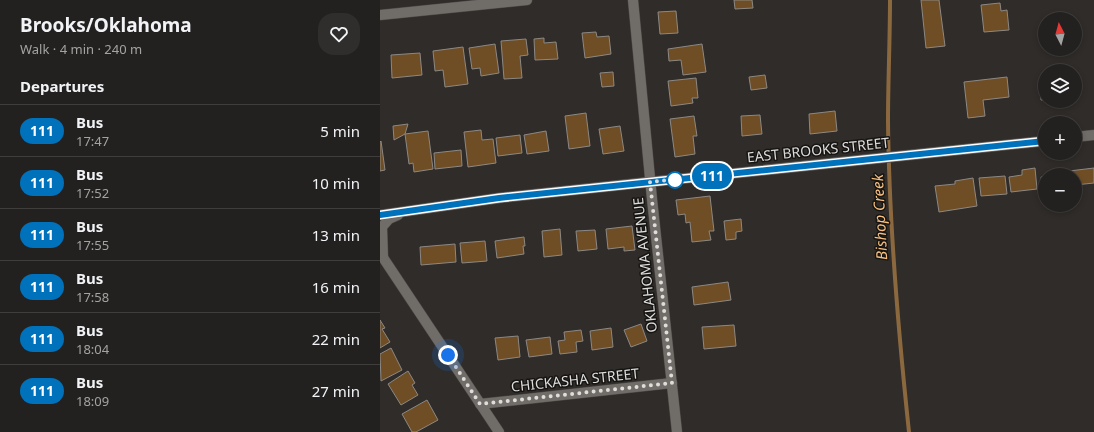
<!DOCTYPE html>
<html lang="en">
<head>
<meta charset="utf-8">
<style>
  body { margin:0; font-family:"Noto Sans",sans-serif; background:#2f2e2c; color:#f1f3f6; height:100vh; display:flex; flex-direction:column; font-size:15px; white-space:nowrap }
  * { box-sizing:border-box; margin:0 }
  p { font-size:13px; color:#a3a3a4 }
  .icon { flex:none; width:22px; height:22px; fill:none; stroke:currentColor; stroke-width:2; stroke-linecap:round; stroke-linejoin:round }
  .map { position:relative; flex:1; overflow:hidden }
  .drawer { display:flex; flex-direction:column; background:#23211f; width:380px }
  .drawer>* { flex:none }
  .badge { padding:0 8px; border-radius:13px; font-size:14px; line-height:26px }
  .needle { width:26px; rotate:354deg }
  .buttons { position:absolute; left:658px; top:12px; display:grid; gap:8px }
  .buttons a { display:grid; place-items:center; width:44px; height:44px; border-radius:50%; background:#23211f; box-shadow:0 2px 6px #0003,0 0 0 1px #403e3d; font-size:20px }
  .you { position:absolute; width:20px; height:20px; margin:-10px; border:3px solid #fff; border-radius:50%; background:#1a73e8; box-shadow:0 0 0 6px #1a73e833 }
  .map>.badge { position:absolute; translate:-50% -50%; box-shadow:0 0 0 2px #fff }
  h2 { padding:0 20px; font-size:15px; line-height:36px }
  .round { display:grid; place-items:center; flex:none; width:42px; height:42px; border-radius:16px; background:#2f2e2c }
  .headline { display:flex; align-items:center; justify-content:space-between; height:68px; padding:0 20px }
  h1 { font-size:19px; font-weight:700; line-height:30px }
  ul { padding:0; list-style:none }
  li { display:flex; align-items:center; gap:12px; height:52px; padding:0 20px; border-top:1px solid #403e3d }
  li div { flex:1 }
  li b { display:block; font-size:15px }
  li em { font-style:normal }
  li .badge { min-width:44px; font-weight:700; text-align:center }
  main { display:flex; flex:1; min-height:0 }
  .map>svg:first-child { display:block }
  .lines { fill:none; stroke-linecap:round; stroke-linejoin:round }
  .stream { stroke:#8c683f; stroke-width:4 }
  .building { fill:#704e25; stroke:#8c8884 }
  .street-casing { stroke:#4b4846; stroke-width:11 }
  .secondary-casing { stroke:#4b4846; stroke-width:11 }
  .street { stroke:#706c68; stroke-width:10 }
  .secondary { stroke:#706c68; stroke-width:10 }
  .line-casing { stroke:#fff; stroke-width:9 }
  .line { stroke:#0072bc; stroke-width:6 }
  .walk { stroke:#dfdddb; stroke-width:4; stroke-dasharray:0 7.2 }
  .stop-dot { fill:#fff; stroke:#0072bc; stroke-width:2 }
  .labels { text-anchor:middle; stroke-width:3; stroke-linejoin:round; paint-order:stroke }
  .street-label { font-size:14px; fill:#dfdddb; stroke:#161513 }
  .water-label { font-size:15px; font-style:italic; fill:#f9c181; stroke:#161513 }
</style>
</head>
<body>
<main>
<section class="drawer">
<div class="headline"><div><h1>Brooks/Oklahoma</h1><p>Walk · 4 min · 240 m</p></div><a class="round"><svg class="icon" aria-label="heart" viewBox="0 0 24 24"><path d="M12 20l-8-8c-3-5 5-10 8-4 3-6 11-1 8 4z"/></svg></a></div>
<h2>Departures</h2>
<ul>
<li><span class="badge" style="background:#0072bc;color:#fff">111</span><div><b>Bus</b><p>17:47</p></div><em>5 min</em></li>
<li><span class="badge" style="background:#0072bc;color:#fff">111</span><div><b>Bus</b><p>17:52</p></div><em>10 min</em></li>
<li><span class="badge" style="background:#0072bc;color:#fff">111</span><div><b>Bus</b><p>17:55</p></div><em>13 min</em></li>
<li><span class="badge" style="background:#0072bc;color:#fff">111</span><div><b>Bus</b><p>17:58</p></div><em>16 min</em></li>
<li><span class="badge" style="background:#0072bc;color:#fff">111</span><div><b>Bus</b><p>18:04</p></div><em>22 min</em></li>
<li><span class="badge" style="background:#0072bc;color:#fff">111</span><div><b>Bus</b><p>18:09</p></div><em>27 min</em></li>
</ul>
</section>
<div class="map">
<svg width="714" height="432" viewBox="0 0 714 432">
  <rect width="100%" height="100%" fill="#2f2c29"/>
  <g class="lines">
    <path class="stream" d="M510,0C510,40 508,81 508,121C509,225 518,329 529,432"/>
  </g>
  <g class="building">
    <path d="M354,0H372L373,8L355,9Z"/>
    <path d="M541,0H559L565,46L546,48Z"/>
    <path d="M620,3L621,11L627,10L629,30L604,32L601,5Z"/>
    <path d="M296,11L298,33L280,34L278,12Z"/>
    <path d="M216,32L217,37L229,36L231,54L205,58L202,33Z"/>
    <path d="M164,38V43L176,42L178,59L155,60L154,39Z"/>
    <path d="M146,39L148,55L140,56L142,78L124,79L121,41Z"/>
    <path d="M115,44L119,73L101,76L100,68L92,69L89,48Z"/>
    <path d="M322,44L326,72L303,75L301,60L289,61L288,49Z"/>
    <path d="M83,47L88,84L65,87L63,70L55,71L53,51Z"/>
    <path d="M40,53L42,75L12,78L11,55Z"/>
    <path d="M233,72L234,86L222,87L220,73Z"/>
    <path d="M385,75L387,88L371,90L369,77Z"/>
    <path d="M627,77L629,97L603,100L605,116L588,118L584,82Z"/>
    <path d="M316,78L318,98H312L313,103L291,106L288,81Z"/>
    <path d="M660,82H665V100H661Z"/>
    <path d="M455,111L457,131L430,134L429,114Z"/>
    <path d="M206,113L210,146L189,149L185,116Z"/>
    <path d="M380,115L382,134L362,136L361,116Z"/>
    <path d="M314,116L317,136H313L315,154L295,157L290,119Z"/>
    <path d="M28,124L25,134L14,140L13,126Z"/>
    <path d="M240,126L244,151L223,154L219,129Z"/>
    <path d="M101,130L102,140L113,139L116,163L88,167L84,132Z"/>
    <path d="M48,131L53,169L34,172L33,163L29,164L25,134Z"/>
    <path d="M166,131L169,151L147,154L144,135Z"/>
    <path d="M140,135L142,153L118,156L116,138Z"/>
    <path d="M1,141L5,170L0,171V142Z"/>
    <path d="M81,150L82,166L55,169L54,153Z"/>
    <path d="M655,168L657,189L631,192L629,177L642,175V170Z"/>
    <path d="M714,168V183L695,185V175H689V171Z"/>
    <path d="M684,170V175H671V171Z"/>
    <path d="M625,176L627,194L601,196L599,178Z"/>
    <path d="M665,176V192L662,193L661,177Z"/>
    <path d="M593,178L597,206L559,212L555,186L575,184V181Z"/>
    <path d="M330,196L334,231H329L331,240L312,242L310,222L306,223L305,214L298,215L296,200Z"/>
    <path d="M361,219L362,231L356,232V239L346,240L344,221Z"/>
    <path d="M252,226L255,250L244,251V247L228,249L226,229Z"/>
    <path d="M180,229L182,255L164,257L162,231Z"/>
    <path d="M215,230L217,249L198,251L196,231Z"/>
    <path d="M144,237L145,246H143L144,254L117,258L115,241Z"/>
    <path d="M105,241L107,261L82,263L80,243Z"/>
    <path d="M75,244L76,262L41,265L40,247Z"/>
    <path d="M348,282L351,300L314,305L312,287Z"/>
    <path d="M0,320L5,328L2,329L10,342L0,348Z"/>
    <path d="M261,324L267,341L251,347L244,330Z"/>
    <path d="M354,325L356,346L324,349L322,327Z"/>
    <path d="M231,328L233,347L212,350L210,331Z"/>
    <path d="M201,330L203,341L196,342L197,352L180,354L178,341L185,340L184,332Z"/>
    <path d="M138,336L140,357L118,360L115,338Z"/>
    <path d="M170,337L172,354L149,357L146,340Z"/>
    <path d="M11,348L22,370L1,381L0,354Z"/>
    <path d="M28,371L35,383L32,385L38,395L21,405L8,384Z"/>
    <path d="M47,400L58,420L36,432H32L22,414Z"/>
  </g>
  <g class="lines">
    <defs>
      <g id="street">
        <path d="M253,0L272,199L297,432"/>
        <path d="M0,15L147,0"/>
        <path d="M695,137L714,135"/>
        <path d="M270,182L665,141"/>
        <path d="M100,404L292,383"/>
      </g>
      <g id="secondary">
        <path d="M0,215L119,198L270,182"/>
        <path d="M0,253L119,432"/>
        <path d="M3,257L2,227L9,219L18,215"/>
      </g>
    </defs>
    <use href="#street" class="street-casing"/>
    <use href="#secondary" class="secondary-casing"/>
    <use href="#street" class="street"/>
    <use href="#secondary" class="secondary"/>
  </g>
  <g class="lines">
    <defs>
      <path id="line" d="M0,215L119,198L665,141"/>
    </defs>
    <use href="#line" class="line-casing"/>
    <use href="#line" class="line"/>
    <path class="walk" d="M68,355L100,404L292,383L270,182L298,179L295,180"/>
  </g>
  <circle class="stop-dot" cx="295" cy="180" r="8"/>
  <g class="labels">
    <g class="street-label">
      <text transform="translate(438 150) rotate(-6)" y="5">EAST BROOKS STREET</text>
      <text transform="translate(265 265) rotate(-96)" y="5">OKLAHOMA AVENUE</text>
      <text transform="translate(195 380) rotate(-6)" y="5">CHICKASHA STREET</text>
    </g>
    <g class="water-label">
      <text transform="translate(500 217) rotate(-93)" y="5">Bishop Creek</text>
    </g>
  </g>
</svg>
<div class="buttons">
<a><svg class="needle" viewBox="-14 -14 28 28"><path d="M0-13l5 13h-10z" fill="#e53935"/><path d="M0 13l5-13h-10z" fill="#a3a3a4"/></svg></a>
<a><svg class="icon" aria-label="layers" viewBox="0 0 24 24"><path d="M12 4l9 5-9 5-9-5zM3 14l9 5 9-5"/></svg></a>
<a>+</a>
<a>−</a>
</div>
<div class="you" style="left:68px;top:355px"></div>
<b class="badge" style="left:332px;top:176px;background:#0072bc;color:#fff">111</b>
</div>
</main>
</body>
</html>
